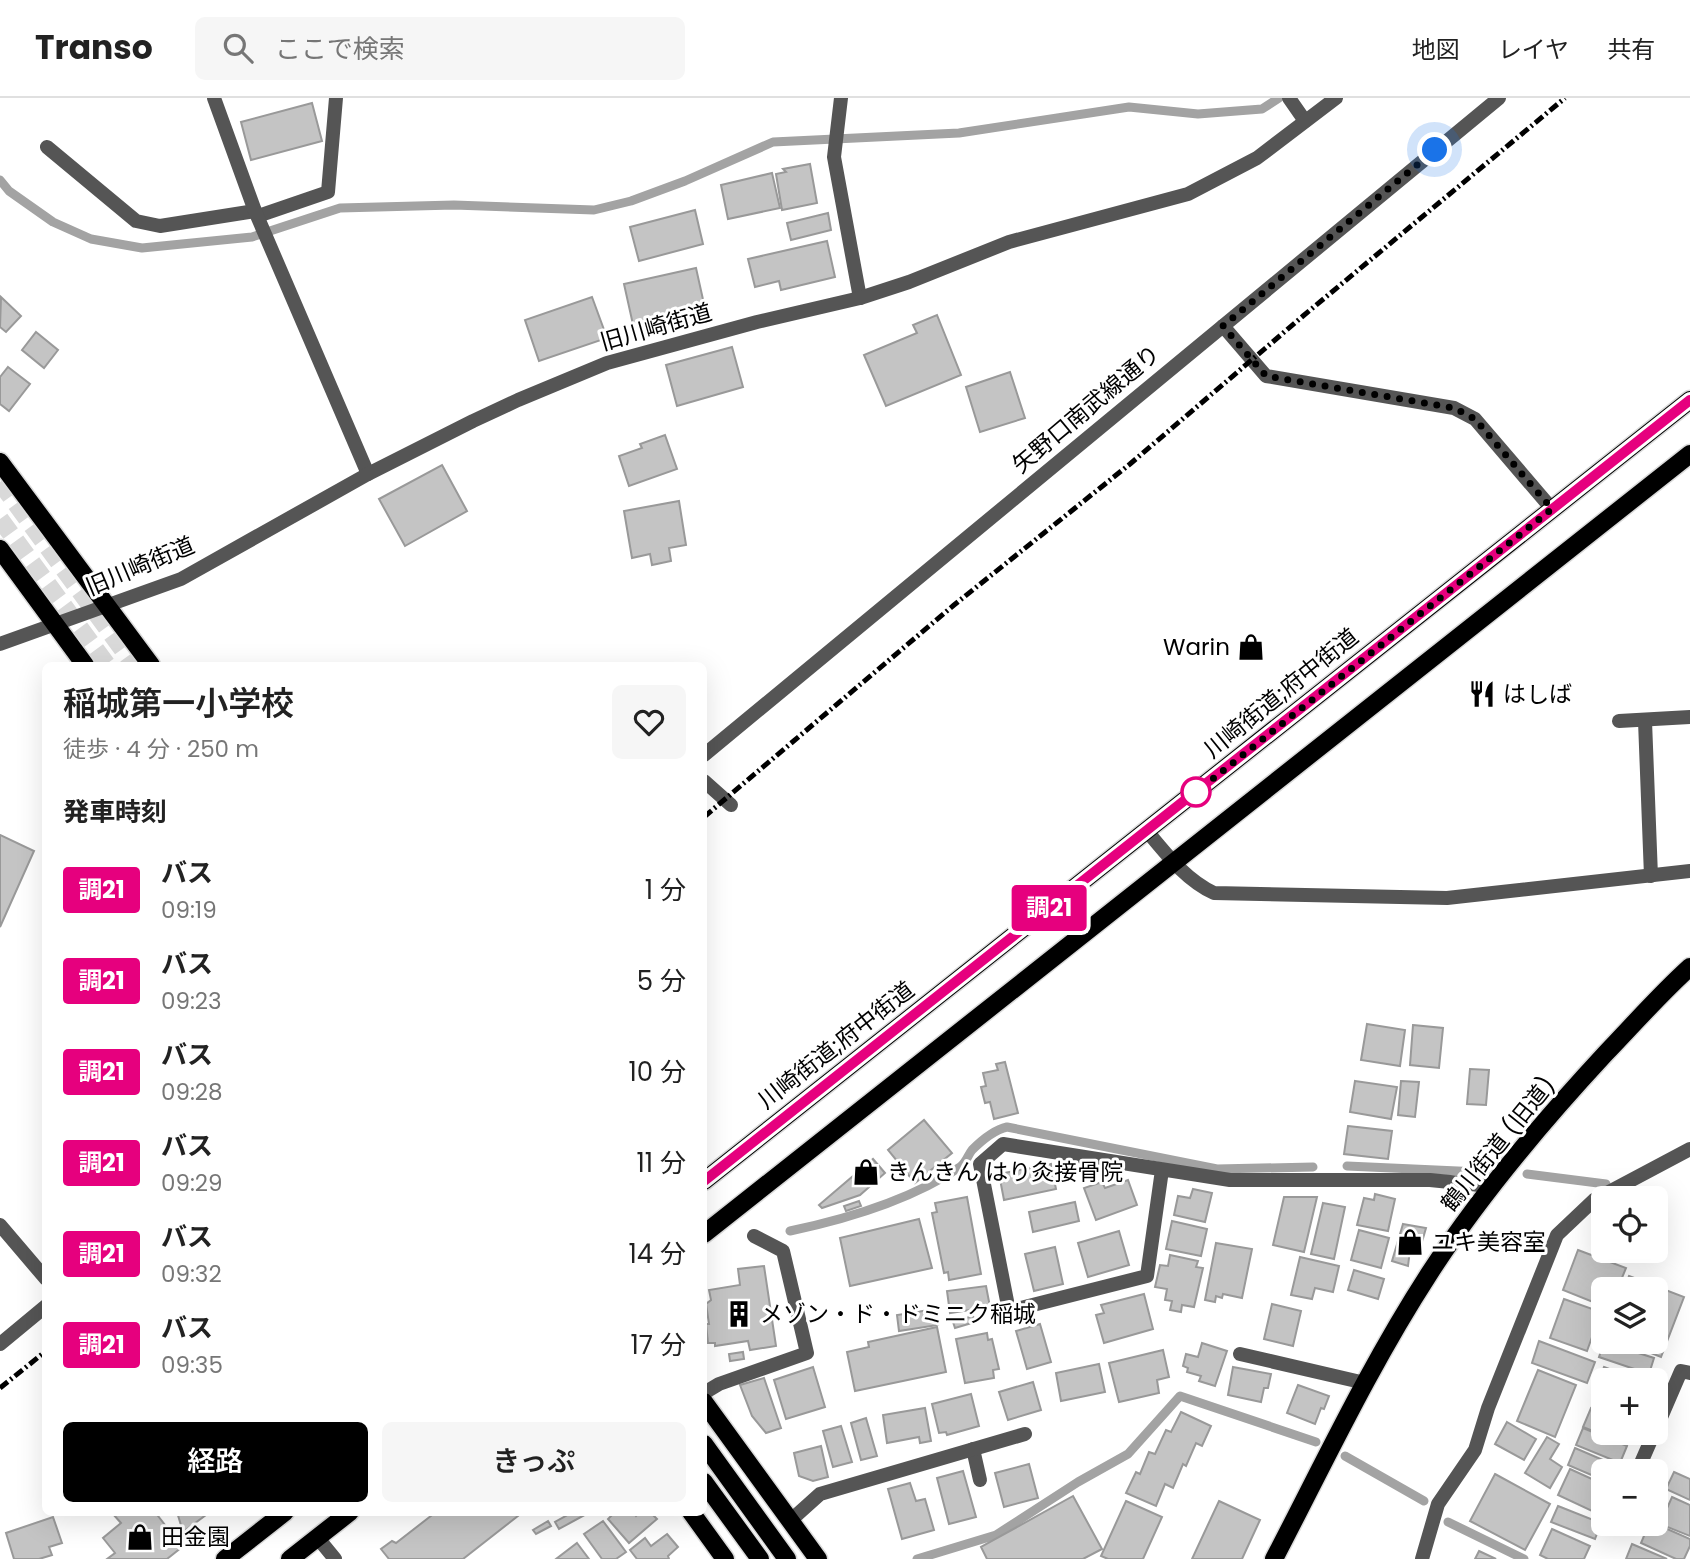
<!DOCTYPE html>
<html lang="ja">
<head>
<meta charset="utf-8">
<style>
  body { margin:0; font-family:Poppins,"Noto Sans JP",sans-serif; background:#f6f6f6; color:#222; height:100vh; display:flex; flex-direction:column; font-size:26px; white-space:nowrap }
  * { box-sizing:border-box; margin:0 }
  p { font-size:23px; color:#767676 }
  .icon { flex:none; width:38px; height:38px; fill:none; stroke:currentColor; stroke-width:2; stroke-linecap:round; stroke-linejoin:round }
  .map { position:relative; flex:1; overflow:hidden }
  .sheet { position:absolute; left:42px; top:564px; width:665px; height:854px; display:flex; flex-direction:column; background:#fff; border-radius:10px; box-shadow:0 7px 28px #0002 }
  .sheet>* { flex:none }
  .badge { padding:0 14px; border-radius:5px; font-size:24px; line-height:46px }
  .controls { position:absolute; left:1591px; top:1088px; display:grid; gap:14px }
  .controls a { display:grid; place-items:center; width:77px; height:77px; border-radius:10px; background:#fff; box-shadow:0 7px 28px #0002; font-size:35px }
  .you { position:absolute; width:35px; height:35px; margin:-18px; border:5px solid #fff; border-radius:50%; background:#1a73e8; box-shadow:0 0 0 10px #1a73e833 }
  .map>.badge { position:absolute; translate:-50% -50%; box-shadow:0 0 0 4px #fff }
  h2 { padding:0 21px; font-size:26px; line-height:63px }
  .round { display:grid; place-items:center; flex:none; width:74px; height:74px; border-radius:10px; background:#f6f6f6 }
  .overview { display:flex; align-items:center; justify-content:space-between; height:119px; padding:0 21px }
  h1 { font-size:33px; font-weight:600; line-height:52px }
  .cta { display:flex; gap:14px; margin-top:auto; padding:14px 21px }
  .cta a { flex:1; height:80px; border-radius:10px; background:#000; color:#fff; font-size:28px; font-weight:600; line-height:80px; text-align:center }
  .cta a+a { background:#f6f6f6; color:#222 }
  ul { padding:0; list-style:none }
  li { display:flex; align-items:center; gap:21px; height:91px; padding:0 21px }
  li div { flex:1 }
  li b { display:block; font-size:26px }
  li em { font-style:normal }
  li .badge { min-width:77px; font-weight:700; text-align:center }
  header { display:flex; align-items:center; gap:42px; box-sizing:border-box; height:98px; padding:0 35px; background:#fff; border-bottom:2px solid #e0e0e0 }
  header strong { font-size:33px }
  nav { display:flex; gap:38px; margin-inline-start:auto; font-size:24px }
  .search { width:490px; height:63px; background:#f6f6f6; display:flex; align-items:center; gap:18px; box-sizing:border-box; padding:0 24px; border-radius:10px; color:#767676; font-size:26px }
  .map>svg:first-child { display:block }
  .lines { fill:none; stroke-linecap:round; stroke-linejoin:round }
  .stream { stroke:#a3a3a3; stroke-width:9 }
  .building { fill:#c4c4c4; stroke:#999; stroke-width:2 }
  .primary-tunnel { stroke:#d9d9d9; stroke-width:18; stroke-dasharray:18 9; stroke-linecap:butt }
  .primary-casing { stroke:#dbdbdb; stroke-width:21 }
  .lane { stroke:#555; stroke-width:14 }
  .street { stroke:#555; stroke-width:14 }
  .primary { stroke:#000; stroke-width:18 }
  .rail { stroke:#000; stroke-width:5; stroke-dasharray:10 3.5 2 3.5; stroke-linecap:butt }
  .line-casing { stroke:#fff; stroke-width:16 }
  .line { stroke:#e6007e; stroke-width:10 }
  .walk { stroke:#000; stroke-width:7; stroke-dasharray:0 12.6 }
  .stop-dot { fill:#fff; stroke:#e6007e; stroke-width:3.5 }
  .labels { text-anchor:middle; stroke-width:6; stroke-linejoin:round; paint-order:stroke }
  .street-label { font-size:23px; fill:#000; stroke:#fff }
  .poi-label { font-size:23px; fill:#000; stroke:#fff; text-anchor:start }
</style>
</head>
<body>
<header>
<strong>Transo</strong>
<div class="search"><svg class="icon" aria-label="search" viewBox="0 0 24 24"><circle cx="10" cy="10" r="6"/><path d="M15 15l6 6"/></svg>ここで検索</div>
<nav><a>地図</a><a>レイヤ</a><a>共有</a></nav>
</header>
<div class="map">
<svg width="1690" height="1461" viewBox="0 0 1690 1461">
  <rect width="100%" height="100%" fill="#fff"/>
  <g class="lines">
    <g class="stream">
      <path d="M0,82L9,93L53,124L91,141L142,150L252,139L340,110L454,107L594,112L631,103L685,83L773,44L959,35L1129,9L1198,16L1262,11L1279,0"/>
      <path d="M1347,1068L1480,1074"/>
      <path d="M1527,1076L1606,1086"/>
      <path d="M790,1133C847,1121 911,1102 960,1069C966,1065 968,1057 972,1052C982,1042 994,1032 1007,1029L1217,1071L1313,1069"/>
      <path d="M1345,1358L1424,1403"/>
      <path d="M1448,1424L1524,1461"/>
      <path d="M917,1461L996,1437L1078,1384L1128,1356L1180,1298L1316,1344"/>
    </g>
  </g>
  <g class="building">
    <path d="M312,5L322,43L251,62L241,24Z"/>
    <path d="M810,66L817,105L782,112L776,76L786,74L783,71Z"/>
    <path d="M772,75L780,110L728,121L721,87Z"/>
    <path d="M695,112L703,146L639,163L630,129Z"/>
    <path d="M828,115L831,132L791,142L787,125Z"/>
    <path d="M827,143L835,179L781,192L779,183L755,189L748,161Z"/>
    <path d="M696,170L706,215L634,231L624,186Z"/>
    <path d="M1,199L21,218L6,234L0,229Z"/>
    <path d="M592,199L607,240L539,263L525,222Z"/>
    <path d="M937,217L961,277L886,308L864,257L917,235L913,227Z"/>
    <path d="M36,234L58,252L44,270L22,252Z"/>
    <path d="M732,249L743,289L677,308L666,267Z"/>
    <path d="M8,269L30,286L9,313L0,306V279Z"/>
    <path d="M1010,274L1025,320L980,334L966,289Z"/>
    <path d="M665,337L677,371L629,388L619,358L642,350L640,346Z"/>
    <path d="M442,367L467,413L405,448L379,401Z"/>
    <path d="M679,403L686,447L669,450L671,463L652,467L650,456L632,460L624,413Z"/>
    <path d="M0,737L34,753L0,829Z"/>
    <path d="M1367,926L1405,932L1400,968L1361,962Z"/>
    <path d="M1413,927L1443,930L1439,970L1410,967Z"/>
    <path d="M1005,964L1018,1015L994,1021L990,1004L985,1005L981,989L986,988L983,975L998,972L996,966Z"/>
    <path d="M1470,971L1489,972L1486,1007L1467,1006Z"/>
    <path d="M1355,983L1397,989L1391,1021L1350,1014Z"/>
    <path d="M1401,983L1419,984L1415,1019L1398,1017Z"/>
    <path d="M924,1022L952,1055L915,1085L888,1052Z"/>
    <path d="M1348,1028L1392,1033L1388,1061L1344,1056Z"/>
    <path d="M873,1061L885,1075L860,1097L822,1110L819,1107Z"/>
    <path d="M1051,1066L1056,1091L1004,1102L999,1076Z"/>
    <path d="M1128,1082L1137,1107L1096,1122L1084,1090L1102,1084L1105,1090Z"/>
    <path d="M1193,1091L1212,1095L1205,1124L1174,1117L1178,1098L1190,1100Z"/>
    <path d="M1375,1096L1395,1101L1388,1133L1357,1127L1364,1100L1374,1102Z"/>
    <path d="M967,1099L981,1176L949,1182L948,1174L944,1175L932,1115L937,1114L935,1105Z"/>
    <path d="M1284,1099H1317L1304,1154L1273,1147Z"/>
    <path d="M859,1103L861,1108L846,1113L844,1108Z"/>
    <path d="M1075,1104L1079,1123L1033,1134L1029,1114Z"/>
    <path d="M1323,1105L1345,1109L1334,1161L1311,1156Z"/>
    <path d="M919,1121L932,1170L850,1188L840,1140Z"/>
    <path d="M1172,1123L1207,1131L1201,1158L1166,1151Z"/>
    <path d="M1403,1126L1426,1130L1419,1154L1410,1152L1408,1168L1392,1163Z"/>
    <path d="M1359,1132L1389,1140L1381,1170L1351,1162Z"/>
    <path d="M1119,1133L1129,1167L1088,1179L1078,1145Z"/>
    <path d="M1216,1145L1252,1151L1242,1200L1223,1196L1222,1200L1216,1198L1215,1204L1205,1202Z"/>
    <path d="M1055,1149L1063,1186L1034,1193L1025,1156Z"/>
    <path d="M1578,1152L1626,1170L1617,1192H1603V1208L1563,1192Z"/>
    <path d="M1170,1157L1198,1163L1196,1169L1203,1170L1194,1209L1182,1207L1181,1214L1170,1212L1172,1203L1165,1202L1167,1191L1155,1189L1160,1167L1168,1168Z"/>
    <path d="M1300,1159L1339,1168L1333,1194L1315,1190L1312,1201L1291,1197Z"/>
    <path d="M764,1168L776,1248L750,1252L748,1243L715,1248V1245H708L706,1226H709L706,1206L711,1202L709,1192L740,1187L738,1171Z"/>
    <path d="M1354,1172L1384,1181L1378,1201L1348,1192Z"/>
    <path d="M1629,1178L1684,1199L1661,1259L1623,1244H1656V1192H1624Z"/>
    <path d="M986,1188L990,1209L950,1215L947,1193Z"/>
    <path d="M1144,1196L1153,1231L1104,1245L1096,1217L1104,1215L1101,1207Z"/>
    <path d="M1564,1201L1601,1214L1587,1253L1550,1240Z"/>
    <path d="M1272,1206L1301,1213L1293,1248L1264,1241Z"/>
    <path d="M936,1211L938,1227L899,1233L897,1217Z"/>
    <path d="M973,1218L975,1224L955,1230L953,1224Z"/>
    <path d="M1040,1226L1051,1264L1027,1271L1016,1233Z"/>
    <path d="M937,1229L946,1274L855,1293L847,1254L869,1249L868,1244Z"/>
    <path d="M987,1235L988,1242L992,1241L999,1271L993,1272L994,1280L965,1285L956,1241Z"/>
    <path d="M1539,1243L1595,1264L1587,1285L1532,1265Z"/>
    <path d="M1604,1244L1654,1260L1649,1276L1599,1259Z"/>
    <path d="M1202,1245L1227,1253L1215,1288L1199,1283L1201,1278L1187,1274L1188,1270L1183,1268L1186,1256L1198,1259Z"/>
    <path d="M1163,1252L1169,1279L1157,1282L1159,1295L1119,1304L1109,1265Z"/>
    <path d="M743,1254L744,1261L730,1263L729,1256Z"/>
    <path d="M1099,1266L1105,1294L1061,1303L1056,1275Z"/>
    <path d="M813,1269L825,1309L786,1321L774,1282Z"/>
    <path d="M1233,1269L1271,1276L1268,1290H1264L1261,1304L1228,1297Z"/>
    <path d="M1604,1269L1641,1283H1603V1287L1598,1285Z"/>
    <path d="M1538,1272L1576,1287L1555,1339L1517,1323Z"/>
    <path d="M764,1280L781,1330L766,1335L752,1318L740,1287Z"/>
    <path d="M1033,1284L1041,1312L1008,1322L999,1294Z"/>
    <path d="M1298,1287L1329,1298L1324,1311L1321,1310L1315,1326L1287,1315Z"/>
    <path d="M1599,1292L1603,1294V1311L1593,1307Z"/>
    <path d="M971,1296L979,1328L947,1337L946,1334L939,1335L932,1306Z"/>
    <path d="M925,1310L931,1343L920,1345L919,1339L887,1345L883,1317Z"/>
    <path d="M1591,1310L1603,1315V1335H1632L1627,1347L1583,1329Z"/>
    <path d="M1181,1314L1211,1328L1202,1348L1196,1345L1186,1368L1183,1366L1173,1390L1165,1386L1156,1408L1126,1395L1136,1374L1140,1376L1149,1354L1155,1356L1166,1332L1171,1334Z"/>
    <path d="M866,1320L877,1358L861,1362L851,1325Z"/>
    <path d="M1507,1324L1536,1341L1524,1362L1495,1346Z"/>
    <path d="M841,1328L852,1364L833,1369L823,1333Z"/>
    <path d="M1583,1330L1627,1348L1620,1365L1576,1347Z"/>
    <path d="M1547,1339L1559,1346L1550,1361L1562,1369L1550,1390L1525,1375Z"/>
    <path d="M821,1348L828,1379L813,1383L799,1378L794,1355Z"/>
    <path d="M1575,1350L1617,1368L1615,1374H1603V1382L1568,1367Z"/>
    <path d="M1029,1366L1038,1400L1004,1409L995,1375Z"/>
    <path d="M1570,1371L1603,1386L1592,1413L1558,1397Z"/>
    <path d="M963,1373L976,1419L949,1426L937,1380Z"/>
    <path d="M1674,1374L1690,1381V1402L1666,1391Z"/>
    <path d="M1495,1376L1550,1406L1525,1452L1470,1423Z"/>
    <path d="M910,1385L916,1403L925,1401L934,1432L902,1441L888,1391Z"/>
    <path d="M1073,1398L1102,1451L1083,1461H987L981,1449Z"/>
    <path d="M1672,1399L1690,1407V1438L1660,1426Z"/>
    <path d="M1126,1403L1162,1419L1143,1461H1108L1101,1458Z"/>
    <path d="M1219,1403L1260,1422L1242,1461H1192Z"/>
    <path d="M1558,1408L1601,1425L1595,1441L1551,1424Z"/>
    <path d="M155,1414L182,1449L167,1461H107L115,1455L103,1440L121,1425L112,1415Z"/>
    <path d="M177,1414H210L183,1434Z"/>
    <path d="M436,1414H523L463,1461H389L381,1451L392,1443L396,1445Z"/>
    <path d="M573,1414H590L559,1431L555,1424Z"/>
    <path d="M615,1414H633L636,1418L640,1414H650L657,1421L629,1445L608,1421Z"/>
    <path d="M53,1419L62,1445L49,1449L52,1457L39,1461H14L6,1435Z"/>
    <path d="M548,1423L551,1428L536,1436L533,1432Z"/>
    <path d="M603,1423L626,1454L616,1461H602L584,1436Z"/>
    <path d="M1649,1426H1656L1690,1441V1448L1684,1461H1676L1641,1445Z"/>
    <path d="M1552,1431L1590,1448L1584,1461H1548L1540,1457Z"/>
    <path d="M667,1436L678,1449L668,1458L669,1461H637L630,1452L645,1440L651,1448Z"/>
    <path d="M577,1445L589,1461H556Z"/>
    <path d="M1632,1446L1667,1461H1626Z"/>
    <path d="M1479,1453L1496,1461H1475Z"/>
  </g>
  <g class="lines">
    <g class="primary-tunnel">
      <path d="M0,384L134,567"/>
      <path d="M0,421L107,567"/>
    </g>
    <defs>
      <g id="primary">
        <path d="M0,364L151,567"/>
        <path d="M0,451L85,567"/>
        <path d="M704,1083L1690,302"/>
        <path d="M704,1136L1690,356"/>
        <path d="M704,1304L818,1461"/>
        <path d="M704,1346L787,1461"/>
        <path d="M704,1384L760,1461"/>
        <path d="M691,1414L725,1461"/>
        <path d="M225,1461L285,1414"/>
        <path d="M290,1461L350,1414"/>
        <path d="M1274,1461C1324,1365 1370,1267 1429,1176C1480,1097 1541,1025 1605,956C1633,927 1660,896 1690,869"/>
      </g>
    </defs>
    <use href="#primary" class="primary-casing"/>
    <g class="lane">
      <path d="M841,0L834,59L860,200"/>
      <path d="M47,49L136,123L160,128L255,113"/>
      <path d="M258,118L328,94L336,0"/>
      <path d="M1619,623L1690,619"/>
      <path d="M1645,623L1651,778"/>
      <path d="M704,683L731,707"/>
      <path d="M1162,1072L1147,1178L1009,1213L980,1066L1003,1046L1230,1082H1430L1490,1088"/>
      <path d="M1240,1256L1365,1285"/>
      <path d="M704,1295L719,1286L807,1255L783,1153L754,1138"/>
      <path d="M1656,1331L1681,1273L1690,1275"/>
      <path d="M973,1351L980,1382"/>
      <path d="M1637,1374L1654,1335"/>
      <path d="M790,1423L820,1396L1025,1336"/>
    </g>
    <g class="street">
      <path d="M214,0L255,113L368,376"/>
      <path d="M1289,0L1305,23"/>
      <path d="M1223,228L1266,278L1454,310L1475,321L1552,411"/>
      <path d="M0,546L181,481L368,376L473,323L518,302L607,265L757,224L860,200L909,184L1009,144L1188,96L1257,60L1336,0"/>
      <path d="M704,657L1499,0"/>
      <path d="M1147,733C1167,757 1186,782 1214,795L1447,800L1690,773"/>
      <path d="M0,1127L46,1181"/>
      <path d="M0,1246L46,1208"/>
      <path d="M317,1439L335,1461"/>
      <path d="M1422,1461L1438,1406L1475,1352L1488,1310L1557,1137L1594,1102L1690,1051"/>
    </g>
    <use href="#primary" class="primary"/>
    <g class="rail">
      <path d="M704,719L954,507L1130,366L1303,218L1565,0"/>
      <path d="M0,1290L46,1253"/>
    </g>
  </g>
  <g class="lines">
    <defs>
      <path id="line" d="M704,1083L1690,302"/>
    </defs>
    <use href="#line" class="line-casing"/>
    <use href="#line" class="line"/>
    <path class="walk" d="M1196,694L1190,699L1552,411L1475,321L1454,310L1266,278L1223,228L1435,52"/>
  </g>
  <defs>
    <symbol id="shop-bare" viewBox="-9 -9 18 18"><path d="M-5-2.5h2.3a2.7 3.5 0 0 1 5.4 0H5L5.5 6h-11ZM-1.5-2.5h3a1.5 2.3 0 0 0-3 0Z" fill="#000" stroke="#fff" stroke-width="2.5" paint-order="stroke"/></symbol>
    <symbol id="restaurant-bare" viewBox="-9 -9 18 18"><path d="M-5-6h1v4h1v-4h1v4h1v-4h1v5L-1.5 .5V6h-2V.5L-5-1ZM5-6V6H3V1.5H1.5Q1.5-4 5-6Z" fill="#000" stroke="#fff" stroke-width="2.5" paint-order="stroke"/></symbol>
    <symbol id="building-bare" viewBox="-9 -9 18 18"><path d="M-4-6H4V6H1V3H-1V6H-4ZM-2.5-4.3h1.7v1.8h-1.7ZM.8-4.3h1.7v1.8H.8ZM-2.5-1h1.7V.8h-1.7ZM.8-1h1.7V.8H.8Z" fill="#000" stroke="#fff" stroke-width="2.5" paint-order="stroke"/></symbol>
  </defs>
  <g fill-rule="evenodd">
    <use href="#shop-bare" x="1232" y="530" width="38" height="38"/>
    <use href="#restaurant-bare" x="1463" y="577" width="38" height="38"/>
    <use href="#shop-bare" x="847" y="1055" width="38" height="38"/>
    <use href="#shop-bare" x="1391" y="1125" width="38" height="38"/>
    <use href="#building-bare" x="720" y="1197" width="38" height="38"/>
    <use href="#shop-bare" x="121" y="1420" width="38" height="38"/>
  </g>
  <circle class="stop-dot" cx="1196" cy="694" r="14"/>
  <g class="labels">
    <g class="street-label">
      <text transform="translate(656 229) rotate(-16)" y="8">旧川崎街道</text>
      <text transform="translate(1086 311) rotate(-40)" y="8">矢野口南武線通り</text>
      <text transform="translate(140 468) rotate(-23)" y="8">旧川崎街道</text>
      <text transform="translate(1281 595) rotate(-39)" y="8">川崎街道;府中街道</text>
      <text transform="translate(836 947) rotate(-38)" y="8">川崎街道;府中街道</text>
      <text transform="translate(1498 1046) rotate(-51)" y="8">鶴川街道 (旧道)</text>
    </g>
    <g class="poi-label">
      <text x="1230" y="557" text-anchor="end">Warin</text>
      <text x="1503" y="604">はしば</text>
      <text x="887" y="1082">きんきん はり灸接骨院</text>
      <text x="1431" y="1152">ユキ美容室</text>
      <text x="760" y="1224">メゾン・ド・ドミニク稲城</text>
      <text x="161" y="1447">田金園</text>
    </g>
  </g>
</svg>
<div class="controls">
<a><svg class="icon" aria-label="locate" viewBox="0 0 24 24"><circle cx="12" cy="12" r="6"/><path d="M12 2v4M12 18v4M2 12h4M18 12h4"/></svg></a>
<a><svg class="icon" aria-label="layers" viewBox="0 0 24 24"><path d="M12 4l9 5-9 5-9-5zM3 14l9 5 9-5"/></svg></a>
<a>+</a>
<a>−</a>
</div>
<div class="you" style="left:1435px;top:52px"></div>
<b class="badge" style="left:1049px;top:810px;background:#e6007e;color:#fff">調21</b>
<section class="sheet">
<div class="overview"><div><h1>稲城第一小学校</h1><p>徒歩 · 4 分 · 250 m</p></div><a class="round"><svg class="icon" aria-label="heart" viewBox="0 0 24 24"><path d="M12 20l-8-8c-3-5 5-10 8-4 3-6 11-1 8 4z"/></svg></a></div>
<h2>発車時刻</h2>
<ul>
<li><span class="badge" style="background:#e6007e;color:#fff">調21</span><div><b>バス</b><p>09:19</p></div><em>1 分</em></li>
<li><span class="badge" style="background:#e6007e;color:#fff">調21</span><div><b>バス</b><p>09:23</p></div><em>5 分</em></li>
<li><span class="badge" style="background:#e6007e;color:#fff">調21</span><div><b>バス</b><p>09:28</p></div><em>10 分</em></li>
<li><span class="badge" style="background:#e6007e;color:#fff">調21</span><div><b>バス</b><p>09:29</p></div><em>11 分</em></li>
<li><span class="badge" style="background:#e6007e;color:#fff">調21</span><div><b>バス</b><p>09:32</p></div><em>14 分</em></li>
<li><span class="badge" style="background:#e6007e;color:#fff">調21</span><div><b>バス</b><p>09:35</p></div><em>17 分</em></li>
</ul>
<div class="cta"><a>経路</a><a>きっぷ</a></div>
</section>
</div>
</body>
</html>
